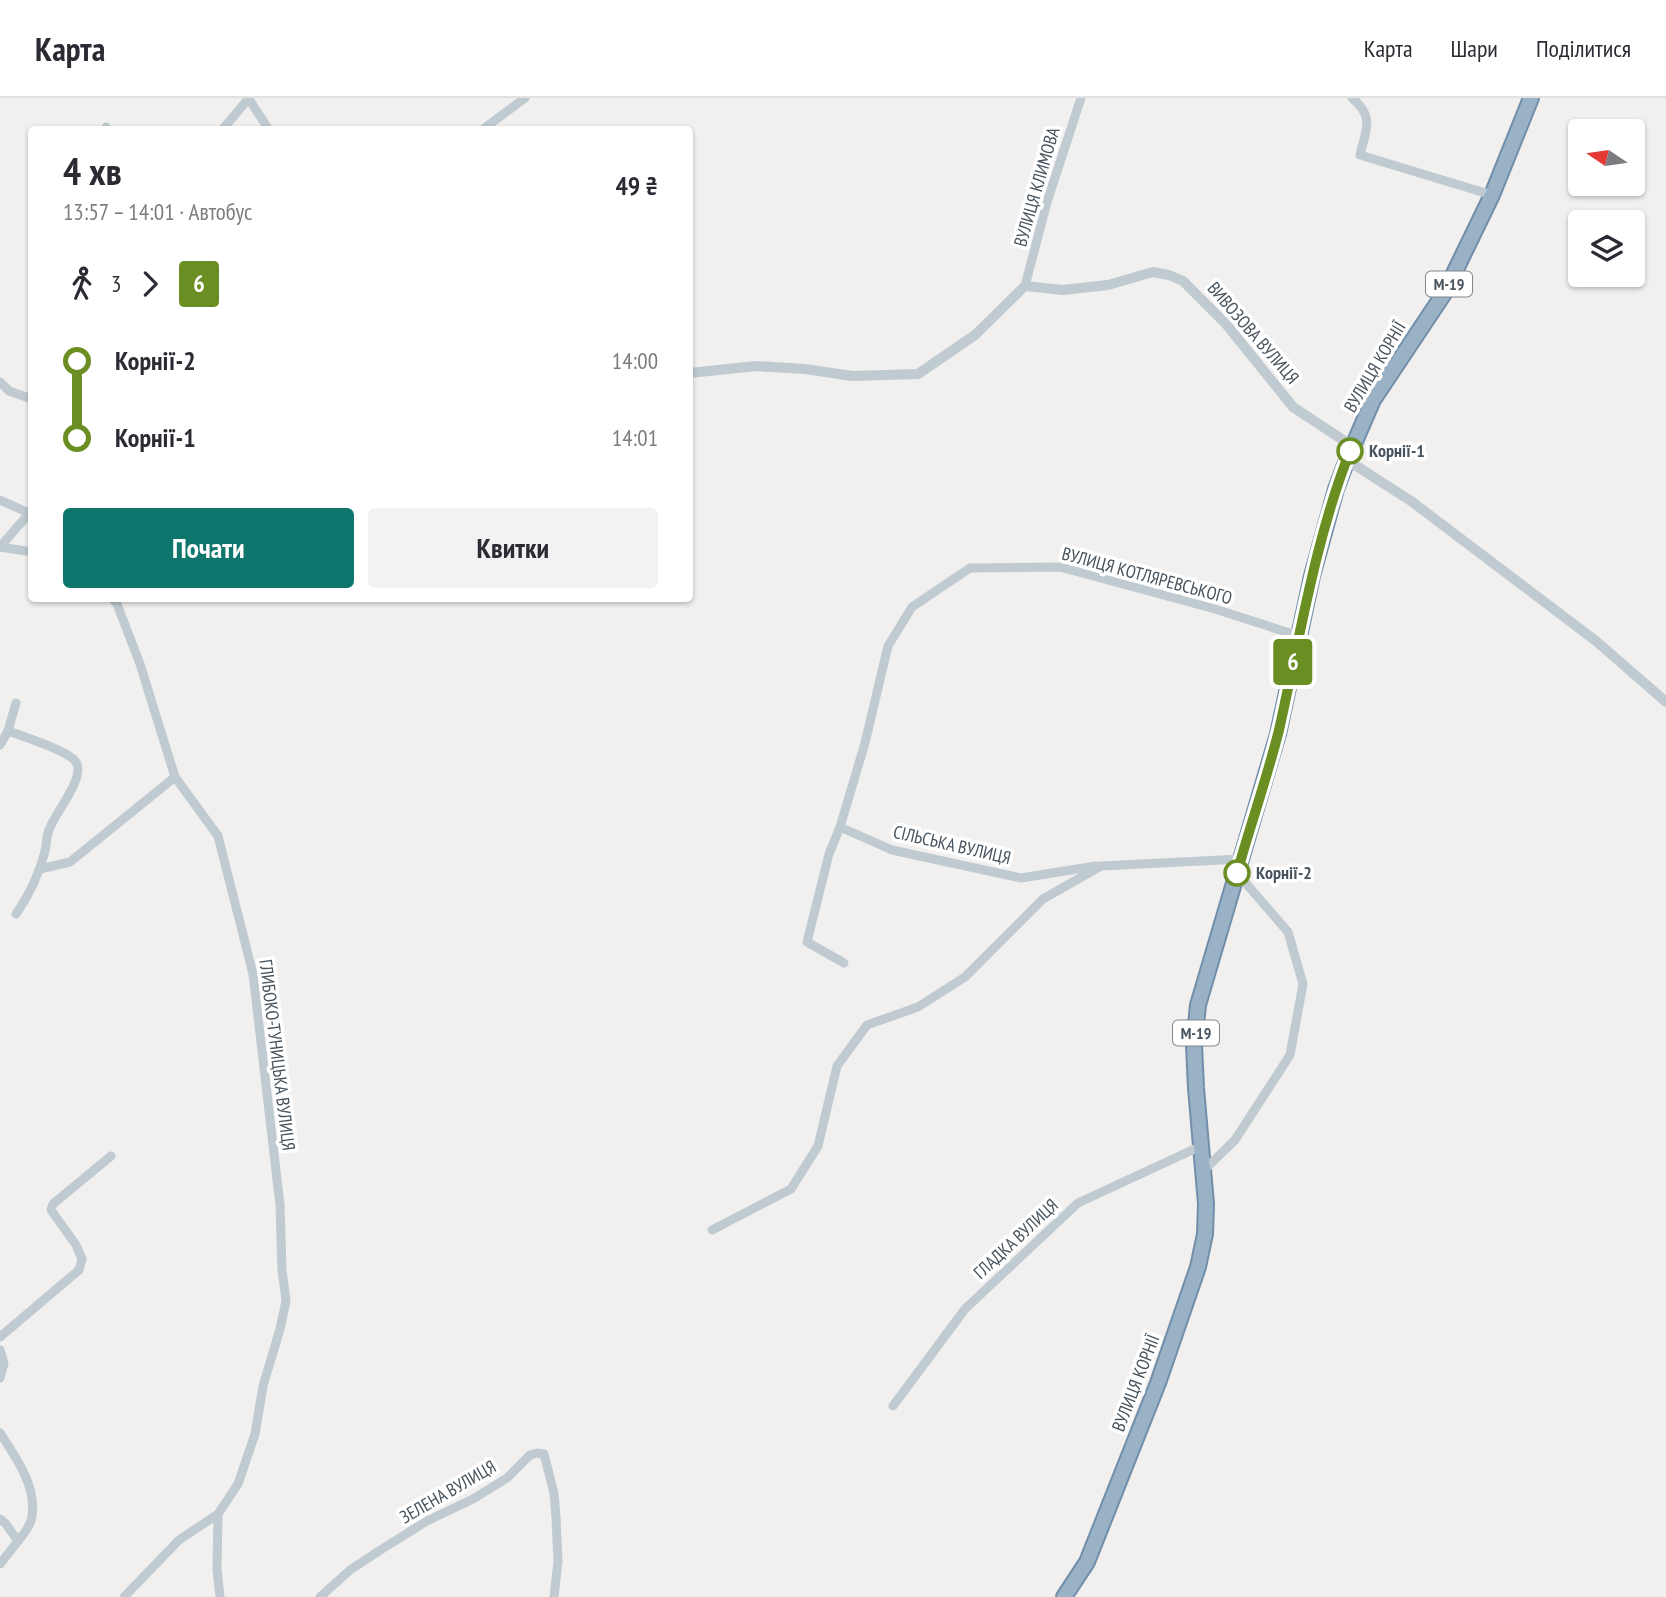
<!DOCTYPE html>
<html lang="uk">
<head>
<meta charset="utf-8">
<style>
  body { margin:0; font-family:"PT Sans Narrow",sans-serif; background:#f2f2f3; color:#2b2b33; height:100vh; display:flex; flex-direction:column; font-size:26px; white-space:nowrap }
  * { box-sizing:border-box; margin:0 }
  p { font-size:23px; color:#7c7c81 }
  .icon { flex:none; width:38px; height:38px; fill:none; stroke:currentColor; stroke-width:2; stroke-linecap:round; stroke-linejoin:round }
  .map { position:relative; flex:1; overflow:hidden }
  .drawer { position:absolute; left:28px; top:28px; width:665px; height:476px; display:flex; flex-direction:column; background:#fff; border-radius:7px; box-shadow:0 2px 5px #0004 }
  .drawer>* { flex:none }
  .badge { padding:0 14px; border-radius:5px; font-size:24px; line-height:46px }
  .needle { width:46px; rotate:283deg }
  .fabs { position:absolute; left:1568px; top:21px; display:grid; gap:14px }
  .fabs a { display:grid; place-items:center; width:77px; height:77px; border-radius:7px; background:#fff; box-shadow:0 2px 5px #0004; font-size:35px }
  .map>.badge { position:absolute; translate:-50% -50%; box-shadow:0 0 0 4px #fff }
  .legs { display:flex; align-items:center; gap:10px; height:77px; padding:0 35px; font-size:23px }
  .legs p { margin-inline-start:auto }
  .head { display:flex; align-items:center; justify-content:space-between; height:119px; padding:0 35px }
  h1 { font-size:38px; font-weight:600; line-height:52px }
  .action { display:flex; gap:14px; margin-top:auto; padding:14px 35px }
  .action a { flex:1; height:80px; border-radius:7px; background:#0f766e; color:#fff; font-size:28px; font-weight:600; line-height:80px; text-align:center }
  .action a+a { background:#f2f2f3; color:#2b2b33 }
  ul { padding:0 35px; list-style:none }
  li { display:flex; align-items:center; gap:24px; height:77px; font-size:26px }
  li i { display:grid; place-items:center; width:10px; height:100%; margin:0 9px; background:currentColor }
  li i::after { content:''; width:18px; height:18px; margin:-9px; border:5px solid; border-radius:50%; background:#fff }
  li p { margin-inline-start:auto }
  li:first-child i { background:linear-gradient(#0000 50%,currentColor 0) }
  li:last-child i { background:linear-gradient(currentColor 50%,#0000 0) }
  header { display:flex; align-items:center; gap:42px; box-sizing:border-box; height:98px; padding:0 35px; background:#fff; border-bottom:2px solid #e1e1e2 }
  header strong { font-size:33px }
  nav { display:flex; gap:38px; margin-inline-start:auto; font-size:24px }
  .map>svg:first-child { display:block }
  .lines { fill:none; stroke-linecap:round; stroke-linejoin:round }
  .trunk-casing { stroke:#718faa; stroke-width:18 }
  .minor { stroke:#bfcad1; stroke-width:9 }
  .tertiary { stroke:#bfcad1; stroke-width:10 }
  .trunk { stroke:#9ab2c6; stroke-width:14 }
  .line-1-casing { stroke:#fff; stroke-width:16 }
  .line-1 { stroke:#6b8e23; stroke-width:10 }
  .stop-1-dot { fill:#fff; stroke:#6b8e23; stroke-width:3.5 }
  .labels { text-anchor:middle; stroke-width:7; stroke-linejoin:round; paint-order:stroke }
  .shield { fill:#fff; stroke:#7e878e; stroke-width:2 }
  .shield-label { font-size:16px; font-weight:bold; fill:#47535d }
  .street-label { font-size:18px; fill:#47535d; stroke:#fff }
  .stop-label { font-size:18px; font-weight:bold; fill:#47535d; stroke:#fff; text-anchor:start }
</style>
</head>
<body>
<header>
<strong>Карта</strong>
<nav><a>Карта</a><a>Шари</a><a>Поділитися</a></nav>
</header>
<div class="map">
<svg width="1666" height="1499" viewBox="0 0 1666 1499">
  <rect width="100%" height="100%" fill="#f2efef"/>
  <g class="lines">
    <defs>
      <path id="trunk" d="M1064,1499L1087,1464L1158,1285L1198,1169L1205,1136L1206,1106L1196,990L1194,947L1198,907L1278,636L1312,478L1336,391L1347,362L1373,302L1445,194L1492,97L1531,0"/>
    </defs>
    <use href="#trunk" class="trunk-casing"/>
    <g class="minor">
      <path d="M1352,0C1375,19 1366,31 1360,57L1492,97"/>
      <path d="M249,1L269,32"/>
      <path d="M105,32L106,29"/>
      <path d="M222,32L249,0"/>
      <path d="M482,32L525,0"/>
      <path d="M1025,188L1047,104L1081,0"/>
      <path d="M0,284L9,293L32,301"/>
      <path d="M0,402L29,415"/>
      <path d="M0,449L32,412"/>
      <path d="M0,449L32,454"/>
      <path d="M112,500L117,506L140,566L175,679"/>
      <path d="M8,633C22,638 69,653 76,664C86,680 54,716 49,732C46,738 47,746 45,753C39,777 30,796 16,816"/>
      <path d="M0,647L8,633L16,605"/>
      <path d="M840,729L865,645L888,548L912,509L970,470L1060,469L1215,511L1299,538"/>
      <path d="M40,771L70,764L175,679L218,738L253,876L280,1107L282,1172L286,1203L280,1231L263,1288L255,1336L238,1386L218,1416L217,1471L220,1499"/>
      <path d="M844,865L807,844L829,756L840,729L892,752L1021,780L1096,768"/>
      <path d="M1203,1073L1235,1042L1290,957L1303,886L1288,834L1237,775"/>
      <path d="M712,1132L791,1091L818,1048L837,968L867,927L918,909L965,879L1043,801L1101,768L1241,761"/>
      <path d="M0,1239L79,1172L82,1161L76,1147L51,1112L53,1106L111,1058"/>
      <path d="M0,1252L4,1265L0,1280"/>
      <path d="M893,1308L965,1211L1078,1105L1201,1048"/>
      <path d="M0,1335C15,1358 37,1388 32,1418C31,1427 24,1436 18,1443"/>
      <path d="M0,1421L6,1426L18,1443L0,1466"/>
      <path d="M124,1499L179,1442L218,1416"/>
      <path d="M320,1499L350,1472L382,1451L427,1423L473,1401L507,1380L530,1357L537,1355L544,1356L554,1395L556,1420L558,1463L554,1499"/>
    </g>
    <g class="tertiary">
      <path d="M690,275L756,268L805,271L852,278L918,276L975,237L1025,188L1063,192L1108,187L1153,174L1169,177L1183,183L1226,226L1293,309L1352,348"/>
      <path d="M1347,362L1411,403L1596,543L1666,604"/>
    </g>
    <use href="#trunk" class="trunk"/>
  </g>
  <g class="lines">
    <defs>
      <path id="line-1" d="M1237,775C1250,728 1267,680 1279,632C1300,539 1315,442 1350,353"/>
    </defs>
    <use href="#line-1" class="line-1-casing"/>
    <use href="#line-1" class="line-1"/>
  </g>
  <g class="stop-1-dot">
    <circle cx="1350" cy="353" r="12"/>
    <circle cx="1237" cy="775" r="12"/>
  </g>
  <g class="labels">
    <g class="shield">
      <rect x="1426" y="173.5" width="46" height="25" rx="5"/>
      <rect x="1173" y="922.5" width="46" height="25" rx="5"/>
    </g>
    <g class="shield-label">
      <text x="1449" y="192">М-19</text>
      <text x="1196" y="941">М-19</text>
    </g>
    <g class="street-label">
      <text transform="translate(1037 89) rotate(-74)" y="6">ВУЛИЦЯ КЛИМОВА</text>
      <text transform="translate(1253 235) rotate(49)" y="6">ВИВОЗОВА ВУЛИЦЯ</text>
      <text transform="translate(1375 269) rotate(-59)" y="6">ВУЛИЦЯ КОРНІЇ</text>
      <text transform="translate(1147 478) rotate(15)" y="6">ВУЛИЦЯ КОТЛЯРЕВСЬКОГО</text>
      <text transform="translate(952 747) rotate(13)" y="6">СІЛЬСЬКА ВУЛИЦЯ</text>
      <text transform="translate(277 957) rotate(83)" y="6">ГЛИБОКО-ТУНИЦЬКА ВУЛИЦЯ</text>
      <text transform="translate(1016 1141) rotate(-43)" y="6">ГЛАДКА ВУЛИЦЯ</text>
      <text transform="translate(1136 1285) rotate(-69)" y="6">ВУЛИЦЯ КОРНІЇ</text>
      <text transform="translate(448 1394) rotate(-30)" y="6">ЗЕЛЕНА ВУЛИЦЯ</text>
    </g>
    <g class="stop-label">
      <text x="1369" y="359">Корнії-1</text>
      <text x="1256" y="781">Корнії-2</text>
    </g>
  </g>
</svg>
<div class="fabs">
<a><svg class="needle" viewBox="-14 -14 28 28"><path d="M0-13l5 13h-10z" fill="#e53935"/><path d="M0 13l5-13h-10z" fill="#7c7c81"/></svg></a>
<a><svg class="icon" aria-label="layers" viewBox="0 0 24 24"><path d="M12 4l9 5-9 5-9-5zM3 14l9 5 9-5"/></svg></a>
</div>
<b class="badge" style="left:1293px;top:564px;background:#6b8e23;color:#fff">6</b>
<section class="drawer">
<div class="head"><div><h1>4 хв</h1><p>13:57 – 14:01 · Автобус</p></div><b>49 ₴</b></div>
<div class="legs"><svg class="icon" aria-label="walk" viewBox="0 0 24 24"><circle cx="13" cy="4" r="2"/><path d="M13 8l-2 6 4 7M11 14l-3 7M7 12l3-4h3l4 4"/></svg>3<svg class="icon" aria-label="forward" viewBox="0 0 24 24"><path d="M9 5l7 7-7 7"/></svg><b class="badge" style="background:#6b8e23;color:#fff">6</b></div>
<ul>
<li><i style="color:#6b8e23"></i><b>Корнії-2</b><p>14:00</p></li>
<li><i style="color:#6b8e23"></i><b>Корнії-1</b><p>14:01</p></li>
</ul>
<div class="action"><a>Почати</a><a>Квитки</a></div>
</section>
</div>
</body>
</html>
